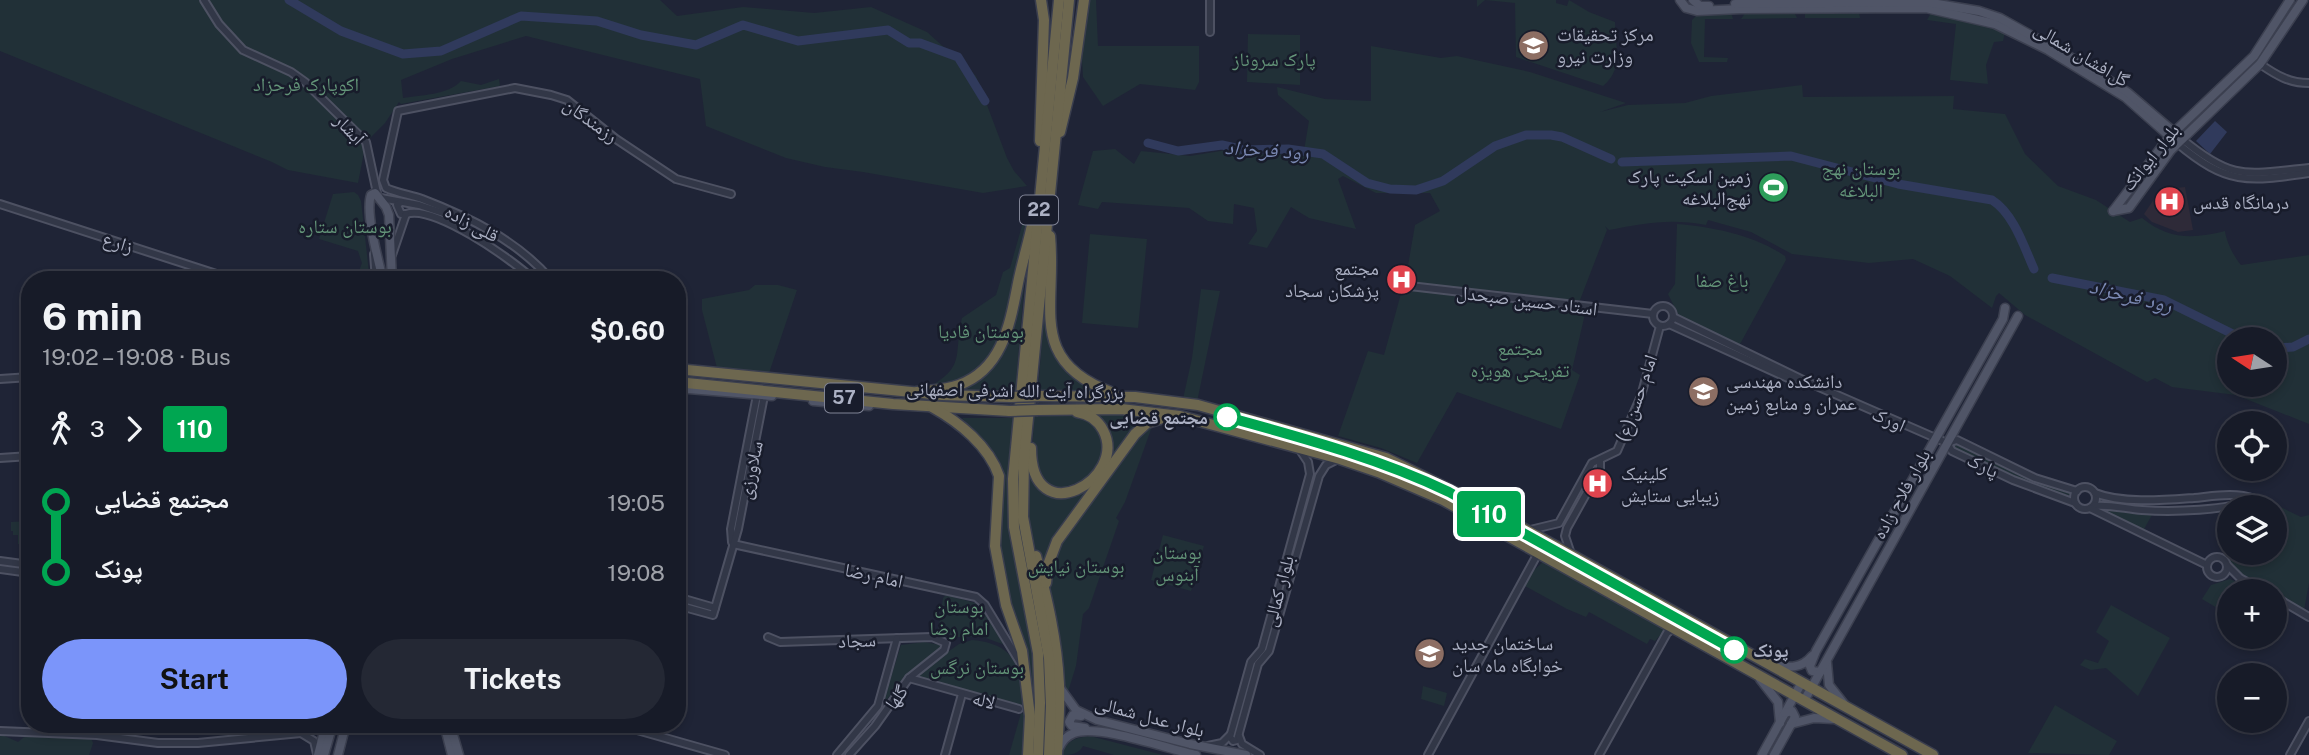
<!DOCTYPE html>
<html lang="en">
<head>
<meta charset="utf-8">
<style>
  body { margin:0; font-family:"Public Sans","Noto Naskh Arabic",sans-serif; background:#242834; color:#f1f3f6; height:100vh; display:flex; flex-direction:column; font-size:26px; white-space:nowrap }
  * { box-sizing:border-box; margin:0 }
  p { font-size:23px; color:#9ea1a8 }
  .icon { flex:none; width:38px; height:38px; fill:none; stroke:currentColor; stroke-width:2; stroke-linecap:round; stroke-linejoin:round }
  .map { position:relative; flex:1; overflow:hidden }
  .drawer { position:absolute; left:21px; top:271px; width:665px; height:462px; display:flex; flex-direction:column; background:#171b28; border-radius:28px; box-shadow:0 4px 10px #0003,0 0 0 2px #363945 }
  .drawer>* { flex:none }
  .badge { padding:0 14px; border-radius:5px; font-size:24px; line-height:46px }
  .needle { width:46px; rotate:282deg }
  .buttons { position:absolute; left:2217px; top:327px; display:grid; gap:14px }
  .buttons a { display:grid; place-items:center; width:70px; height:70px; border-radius:50%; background:#171b28; box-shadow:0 4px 10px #0003,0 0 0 2px #363945; font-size:35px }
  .map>.badge { position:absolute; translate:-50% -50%; box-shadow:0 0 0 4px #fff }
  .legs { display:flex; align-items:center; gap:10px; height:77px; padding:0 21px; font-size:23px }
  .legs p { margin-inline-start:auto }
  .headline { display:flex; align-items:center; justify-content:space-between; height:119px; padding:0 21px }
  h1 { font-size:38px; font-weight:700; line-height:52px }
  .cta { display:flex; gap:14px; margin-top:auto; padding:14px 21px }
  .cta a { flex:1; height:80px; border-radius:42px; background:#7b95fa; color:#111; font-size:28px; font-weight:700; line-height:80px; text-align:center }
  .cta a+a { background:#242834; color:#f1f3f6 }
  ul { padding:0 21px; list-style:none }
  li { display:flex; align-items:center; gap:24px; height:70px; font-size:26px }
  li i { display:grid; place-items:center; width:10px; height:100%; margin:0 9px; background:currentColor }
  li i::after { content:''; width:18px; height:18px; margin:-9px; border:5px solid; border-radius:50%; background:#171b28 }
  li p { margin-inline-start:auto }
  li:first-child i { background:linear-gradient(#0000 50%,currentColor 0) }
  li:last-child i { background:linear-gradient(currentColor 50%,#0000 0) }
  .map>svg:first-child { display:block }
  .medical { fill:#2e2a38 }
  .green { fill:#213037; fill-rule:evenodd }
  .water { fill:#303a5c }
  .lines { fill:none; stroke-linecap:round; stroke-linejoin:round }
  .river { stroke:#303a5c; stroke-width:9 }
  .minor-casing { stroke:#4d5162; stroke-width:10 }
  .major-casing { stroke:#3c4050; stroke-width:11 }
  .highway-casing { stroke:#3a3e4e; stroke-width:13 }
  .minor { stroke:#323747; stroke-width:6 }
  .major { stroke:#505567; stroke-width:8 }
  .highway { stroke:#6d674f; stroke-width:10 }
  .highway-bridge-casing { stroke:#3a3e4e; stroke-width:13; stroke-linecap:butt }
  .highway-bridge { stroke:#6d674f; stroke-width:10 }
  .line-1-casing { stroke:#fff; stroke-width:16 }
  .line-1 { stroke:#00a651; stroke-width:10 }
  .stop-1-dot { fill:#fff; stroke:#00a651; stroke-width:3.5 }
  .labels { text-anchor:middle; stroke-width:5; stroke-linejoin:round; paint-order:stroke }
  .shield { fill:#181c2b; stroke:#808496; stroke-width:2 }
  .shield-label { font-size:18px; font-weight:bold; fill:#acb1c4 }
  .poi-label { font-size:19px; fill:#acb1c4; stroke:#181c2b; text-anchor:start }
  .street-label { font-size:19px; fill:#acb1c4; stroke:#181c2b }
  .park-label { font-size:19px; fill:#639478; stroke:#181c2b }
  .stop-label { font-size:19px; font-weight:bold; fill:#acb1c4; stroke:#181c2b; text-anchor:end }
  .water-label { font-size:21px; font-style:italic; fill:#7a88b2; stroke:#181c2b }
</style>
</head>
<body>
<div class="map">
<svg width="2309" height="755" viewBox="0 0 2309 755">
  <rect width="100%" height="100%" fill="#1f2436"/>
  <path class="medical" d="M2185,187L2193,230L2178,232L2152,222L2144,214L2160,190Z"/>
  <g class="green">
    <path d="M0,0H660L677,16L743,7L814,13L871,7L927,32L976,76L1007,158L1014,171L1027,186L983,193L863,172L825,167L786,158L706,126L700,79L526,36L452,59L401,80L403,98C421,95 448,95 461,81L481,85L499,79L500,86L401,104L399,102L385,123L366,142L358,183L288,170L272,162L0,51Z"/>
    <path d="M1086,0H1096L1098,46H1199V82L1195,90L1140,84L1103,106L1083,77L1081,45Z"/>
    <path d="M1477,0H1556V3L1567,6L1569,0L1589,12L1615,22C1615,45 1624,69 1603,86L1516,57L1515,3L1485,0L1477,7Z"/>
    <path d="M1731,12L1733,19H1705L1704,57L1728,58L1727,62H1699L1691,43L1692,20L1698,14Z"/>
    <path d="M1746,12H1794L1797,18L1741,19Z"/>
    <path d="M1805,12H1859L1860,18H1805Z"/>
    <path d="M1931,13L1957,18L2005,32L2003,41L1994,42L1986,65L1988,84L1950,80L1956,24L1927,20Z"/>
    <path d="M1248,34L1300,35V85L1247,82Z"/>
    <path d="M1371,46L1441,58L1457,56L1530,72L1626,103L1600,112L1628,105L1685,103L1711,96L1802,85L1803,97L1954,96L1953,109L2005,114L2025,154L2058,186L2096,200L2130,222L2142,218C2169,240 2193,239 2225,231C2226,241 2234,257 2241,265L2309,255V424L2236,395L2172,387L2155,378L2147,382L2025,315L1999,293L1996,296L1992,308L1950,276L1913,259L1869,263L1792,254L1751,232L1708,220L1706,225C1671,218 1644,223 1609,230L1605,226L1607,230L1580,300L1575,301L1491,290L1490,291L1405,283L1415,225L1440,211L1430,193H1376L1343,176L1338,179L1356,229L1309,218L1291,207L1267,248L1248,244L1257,231L1254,208L1234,204L1233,224L1208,221L1189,208L1102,202L1098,209L1078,205L1093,151L1115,149L1134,164L1141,151L1190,156L1233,149L1303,157L1309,121L1278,95L1277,87L1325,99L1371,101ZM2230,340H2275V385H2230Z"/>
    <path d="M354,192L358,195L361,201L369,273L359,271L362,263L358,251L319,239L333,194Z"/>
    <path d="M1029,201H1032L1007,322L992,358L961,382L926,389C967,366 953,357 962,318L996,295L1003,272L1010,268Z"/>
    <path d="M1677,224C1713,227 1754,235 1785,256L1786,260L1739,346L1681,320L1668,294L1675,284Z"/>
    <path d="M1090,234L1147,239L1138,328L1082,323Z"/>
    <path d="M1049,250L1057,355L1110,394L1038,391Z"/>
    <path d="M1025,276L1015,394L948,391L961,388L1009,335Z"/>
    <path d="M755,285H778L797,290L768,376L718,372L702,310V299L749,290Z"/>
    <path d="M1406,287L1585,314L1572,370L1580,375L1561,429L1457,392L1417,463L1381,448L1338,436L1368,351L1384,355L1402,290Z"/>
    <path d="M1201,289L1220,291L1197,402L1183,399L1192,358Z"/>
    <path d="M1083,412L1168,416L1149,420L1059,534L1044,580L1029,524L1026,498L1030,435L1029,461L1049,493L1092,482L1108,440Z"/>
    <path d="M1076,414L1093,420L1105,444L1095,473L1071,491L1044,485L1032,458L1034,417Z"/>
    <path d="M962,418H1014L1010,471L1036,677L1035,755H1030L1032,704L999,564L1001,488L980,439Z"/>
    <path d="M1154,421L1125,502L1116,518L1119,521L1089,608L1083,614L1076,666L1067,695L1048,583L1055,550L1138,432Z"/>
    <path d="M1953,443L2022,477L2070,493L2071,496L2027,482L1952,447Z"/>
    <path d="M2262,498L2301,517L2309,515V583L2304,610L2235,571L2229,561L2232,553H2275V508L2256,507Z"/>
    <path d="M2095,508L2153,513L2143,531Z"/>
    <path d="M30,521V561L19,559L21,544H18V535H13V531H11V522Z"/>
    <path d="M1163,535L1204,546L1191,591L1151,580Z"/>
    <path d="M1543,562L1563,570L1666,629L1655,641L1650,639L1647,644L1589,612L1586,617L1567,609L1525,586L1533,571Z"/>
    <path d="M2230,579L2256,591L2230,592L2229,615L2202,599L2211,585Z"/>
    <path d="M946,595L979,604L1008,646L983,637H937L943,598Z"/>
    <path d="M2111,605L2170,638L2138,696L2106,668L2091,670L2080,665L2085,659L2098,663L2109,641L2096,632Z"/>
    <path d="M972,640C1021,644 1021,674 1028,713L919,678L917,674L959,644Z"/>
    <path d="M924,642L941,645V650L904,677L882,706L901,645Z"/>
    <path d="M1423,686L1447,693L1444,706L1421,699Z"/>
    <path d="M2055,705L2117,741L2109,755L2028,753Z"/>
    <path d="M1021,713L1028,715L1026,755H1009Z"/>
    <path d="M0,734L18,742L28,734L91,738L93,743L89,755H0Z"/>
    <path d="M1090,736L1163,755H1114L1083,746C1079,754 1071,755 1062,755C1065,741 1077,737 1090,736Z"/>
  </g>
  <path class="water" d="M2215,121L2227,132L2210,154L2196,141Z"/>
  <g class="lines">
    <g class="river">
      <path d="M289,0L341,31L403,54L441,51L521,16L597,21L641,35L696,45L743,25L798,41L888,30L909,43H920L958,57L985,101"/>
      <path d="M1148,143L1178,151L1222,145L1245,150L1288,149L1323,154L1367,183L1390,189L1416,190L1443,181L1495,146L1526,135H1551L1562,137L1611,159"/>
      <path d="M1622,162L1791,156L1898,184L1992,200C2014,214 2024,247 2034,269"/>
      <path d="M2052,278L2164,300L2245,340"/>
      <path d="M2275,348L2293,347L2309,339"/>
    </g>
    <defs>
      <g id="minor">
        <path d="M204,0L219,24L243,50L291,72L305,82L366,142L377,193"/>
        <path d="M1210,32V0"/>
        <path d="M2260,64C2276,75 2289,83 2309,83"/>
        <path d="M2182,139C2234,182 2246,174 2309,168"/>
        <path d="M2177,143C2227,185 2247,182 2309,173"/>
        <path d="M381,198L419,205L467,221"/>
        <path d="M401,202L397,205L401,214H406"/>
        <path d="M0,204L235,280"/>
        <path d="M406,214C434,204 513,260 534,280"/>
        <path d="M374,254L376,280"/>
        <path d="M392,255L406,214"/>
        <path d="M551,280C518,241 469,217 422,199C410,195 397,193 386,188L383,180L398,111L515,88L551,95L567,100L616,139L676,179L731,194"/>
        <path d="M1401,285L1653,314"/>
        <circle cx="1663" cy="316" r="10"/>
        <path d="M1673,317L1805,381L1947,443"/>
        <path d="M1669,324L1790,379L1803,380"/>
        <path d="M0,379L30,377"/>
        <path d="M1947,443L1952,451L2013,480L2075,503"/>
        <path d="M1947,443L1957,440L2035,478L2077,491"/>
        <path d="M1300,450L1308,462L1310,474L1262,649L1251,662L1230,737L1233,741L1237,740L1258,664L1269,651L1319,476L1326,465L1336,460"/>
        <path d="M0,458L30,456"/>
        <circle cx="2085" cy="498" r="11"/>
        <path d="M2095,493C2122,504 2166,500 2194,498C2215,496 2235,492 2255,499"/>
        <path d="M2093,506C2109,504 2126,509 2142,510C2171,512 2228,511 2255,499"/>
        <path d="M2090,508L2207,565"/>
        <path d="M1530,530L1559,523L1592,463L1617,451L1641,396L1660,326"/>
        <path d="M732,542L731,529L757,395"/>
        <path d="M733,544L976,597L985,605L1021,664"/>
        <path d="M1571,554L1565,536L1567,528L1600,469V461"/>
        <circle cx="2217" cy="567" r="10"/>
        <path d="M0,561L30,565"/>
        <path d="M2227,565L2240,578L2265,592"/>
        <path d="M0,569L30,573"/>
        <path d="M677,597L715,608"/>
        <path d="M2275,597L2309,617"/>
        <path d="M677,605L713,615L738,529L764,396"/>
        <path d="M768,637L780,642L932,637L946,643L944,650L909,678L875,726L849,755"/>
        <path d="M909,678L1019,709"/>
        <path d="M616,724L725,755"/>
        <path d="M0,731L97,735L158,743H198L301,733L320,724"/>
        <path d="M301,733L314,741L317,754"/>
        <path d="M1239,736L1242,744L1260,755"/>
        <path d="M1208,746L1222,743L1230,735"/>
        <path d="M837,755L878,706L897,638"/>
        <path d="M945,755L962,694"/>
        <path d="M1428,755L1538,553"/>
        <path d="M1599,755L1667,633L1674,628"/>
        <path d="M2290,755L2309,721"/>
      </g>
      <g id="major">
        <path d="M1680,0L1686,8L1697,11L1740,9L1926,8L1995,24L2048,50L2125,97L2177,143"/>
        <path d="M1693,0L1700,6H1709"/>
        <path d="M1735,4L1926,2L1979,11L2000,18L2097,72L2127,92L2182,139"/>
        <path d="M2113,211L2129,208L2171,150L2260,64L2303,0"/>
        <path d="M2113,211L2169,137L2254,56L2290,0"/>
        <path d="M383,280C378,259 365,213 371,195L375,193L386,207L389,215L392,280"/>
        <path d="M677,388L772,396"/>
        <path d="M813,401L869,406"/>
        <path d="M1827,663L1829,685L1844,704"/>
        <path d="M1773,664C1789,668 1801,669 1812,656"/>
        <path d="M1820,672L1812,671L1810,666L1816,651L2003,319L2005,308"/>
        <path d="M1760,679L1778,702L1780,723"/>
        <path d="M1060,688L1076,710L1097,720L1190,744L1246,755"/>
        <path d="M1804,701L2018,316"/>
        <path d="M1081,716L1073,715L1069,722L1072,726L1085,728"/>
        <path d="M444,724L452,755"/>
        <path d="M450,724L459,755"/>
        <path d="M1791,724L1814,718L1833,719"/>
        <path d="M1059,748C1062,741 1066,736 1074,733C1099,724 1168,749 1196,755"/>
        <path d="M318,755L326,724"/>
        <path d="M324,755L333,724"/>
        <path d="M338,755L346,724"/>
        <path d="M1762,755L1802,682"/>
        <path d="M1774,755L1795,717L1792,711L1785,713"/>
      </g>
      <g id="highway">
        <path d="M1060,132L1073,78L1084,0"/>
        <path d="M1040,141L1044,20L1041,0"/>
        <path d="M1050,236C1057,307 1026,361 1113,393"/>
        <path d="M677,369L942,395L1011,397"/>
        <path d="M677,382L893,404L1010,411"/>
        <path d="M917,392C931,390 946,390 959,385C1003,369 1010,323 1018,283C1022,263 1028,244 1032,225"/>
        <path d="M1039,396L1135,397L1198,405L1386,458L1481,505L1933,755"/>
        <path d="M932,407C959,422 989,446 999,476L995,546L1006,605L1022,651L1030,716L1028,755"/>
        <path d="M1038,410L1121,409L1180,416L1340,459L1378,472L1443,500L1902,755"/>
        <path d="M1031,448C1031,534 1129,479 1103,430C1097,419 1089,414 1077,412"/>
        <path d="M1036,556C1047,598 1057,640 1059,684C1060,708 1058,732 1057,755"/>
        <path d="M1046,583L1048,565L1057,541L1135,434L1147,423L1166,417"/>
        <path d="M1038,755L1040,703L1038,653L1014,527L1013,479L1059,0"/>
        <path d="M1049,755L1051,706L1049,658L1023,517L1024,459L1069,0"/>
      </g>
    </defs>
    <use href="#minor" class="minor-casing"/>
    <use href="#major" class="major-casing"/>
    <use href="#highway" class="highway-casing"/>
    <use href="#minor" class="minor"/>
    <use href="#major" class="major"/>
    <use href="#highway" class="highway"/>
    <defs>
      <g id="highway-bridge">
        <path d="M1011,397L1039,396"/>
        <path d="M1010,411L1038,410"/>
      </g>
    </defs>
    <use href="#highway-bridge" class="highway-bridge-casing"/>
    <use href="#highway-bridge" class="highway-bridge"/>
  </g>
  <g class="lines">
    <defs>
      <path id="line-1" d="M1227,417C1303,438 1378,458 1449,492L1734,650"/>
    </defs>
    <use href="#line-1" class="line-1-casing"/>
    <use href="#line-1" class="line-1"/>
  </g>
  <defs>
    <symbol id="university-disc" viewBox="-11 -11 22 22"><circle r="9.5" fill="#8d6e63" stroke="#181c2b"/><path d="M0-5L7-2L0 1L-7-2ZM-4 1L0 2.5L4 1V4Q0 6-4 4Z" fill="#fff"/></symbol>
    <symbol id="stadium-disc" viewBox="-11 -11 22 22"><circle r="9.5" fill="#2e9e5b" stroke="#181c2b"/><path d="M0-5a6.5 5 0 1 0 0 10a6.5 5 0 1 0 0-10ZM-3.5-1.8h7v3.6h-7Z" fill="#fff"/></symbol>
    <symbol id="hospital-disc" viewBox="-11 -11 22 22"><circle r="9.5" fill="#e0444e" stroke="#181c2b"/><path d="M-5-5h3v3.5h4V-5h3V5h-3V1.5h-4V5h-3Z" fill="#fff"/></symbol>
  </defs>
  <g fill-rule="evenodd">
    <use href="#university-disc" x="1516" y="28" width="35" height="35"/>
    <use href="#stadium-disc" x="1756" y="170" width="35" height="35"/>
    <use href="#hospital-disc" x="2152" y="184" width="35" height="35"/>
    <use href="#hospital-disc" x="1384" y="262" width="35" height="35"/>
    <use href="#university-disc" x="1686" y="374" width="35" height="35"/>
    <use href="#hospital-disc" x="1580" y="466" width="35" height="35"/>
    <use href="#university-disc" x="1412" y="636" width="35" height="35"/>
  </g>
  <g class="stop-1-dot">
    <circle cx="1227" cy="417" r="12"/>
    <circle cx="1734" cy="650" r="12"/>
  </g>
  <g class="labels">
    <g class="shield">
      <rect x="1020" y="195.5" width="38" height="29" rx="5"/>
      <rect x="825" y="383.5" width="38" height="29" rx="5"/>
    </g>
    <g class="shield-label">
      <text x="1039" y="216">22</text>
      <text x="844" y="404">57</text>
    </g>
    <g class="poi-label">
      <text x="1557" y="41">مرکز تحقیقات<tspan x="1557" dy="22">وزارت نیرو</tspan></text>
      <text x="1751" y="183" text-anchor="end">زمین اسکیت پارک<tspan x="1751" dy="22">نهج‌البلاغه</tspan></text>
      <text x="2193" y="209">درمانگاه قدس</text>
      <text x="1379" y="275" text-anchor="end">مجتمع<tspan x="1379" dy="22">پزشکان سجاد</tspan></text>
      <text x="1726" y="388">دانشکده مهندسی<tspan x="1726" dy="22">عمران و منابع زمین</tspan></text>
      <text x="1621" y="480">کلینیک<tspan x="1621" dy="22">زیبایی ستایش</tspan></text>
      <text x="1452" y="650">ساختمان جدید<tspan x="1452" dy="22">خوابگاه ماه سان</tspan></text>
    </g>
    <g class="street-label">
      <text transform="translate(2082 54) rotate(31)" y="7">گل‌افشان شمالی</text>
      <text transform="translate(591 120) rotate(36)" y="7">رزمندگان</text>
      <text transform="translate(350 129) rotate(47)" y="7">آبشار</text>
      <text transform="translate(2150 157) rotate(-51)" y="7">بلوار ایوانک</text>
      <text transform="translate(472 223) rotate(28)" y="7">قلی زاده</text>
      <text transform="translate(118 242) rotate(18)" y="7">زارع</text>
      <text transform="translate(1527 300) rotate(7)" y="7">استاد حسین صبحدل</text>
      <text transform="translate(1015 390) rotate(1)" y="7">بزرگراه آیت الله اشرفی اصفهانی</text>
      <text transform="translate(1636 398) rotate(-71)" y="7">امام حسن(ع)</text>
      <text transform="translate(1889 419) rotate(24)" y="7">اورک</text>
      <text transform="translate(1983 465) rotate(26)" y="7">پارک</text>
      <text transform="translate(750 470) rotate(-78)" y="7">سلاورزی</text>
      <text transform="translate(1901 494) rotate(-61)" y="7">بلوار فلاح زاده</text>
      <text transform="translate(874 575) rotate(12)" y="7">امام رضا</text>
      <text transform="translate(1278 591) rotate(-75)" y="7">بلوار کمالی</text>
      <text transform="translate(857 640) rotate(-2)" y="7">سجاد</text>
      <text transform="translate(896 697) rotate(-54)" y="7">گلها</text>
      <text transform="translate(984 700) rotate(15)" y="7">لاله</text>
      <text transform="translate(1150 716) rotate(15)" y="7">بلوار عدل شمالی</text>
    </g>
    <g class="park-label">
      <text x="1274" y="66">پارک سروناز</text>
      <text x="306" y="91">اکوپارک فرحزاد</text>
      <text x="1861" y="175">بوستان نهج<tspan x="1861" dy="22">البلاغه</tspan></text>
      <text x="345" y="233">بوستان ستاره</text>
      <text x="1722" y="287">باغ صفا</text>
      <text x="981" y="338">بوستان فادیا</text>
      <text x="1520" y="355">مجتمع<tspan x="1520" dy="22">تفریحی هویزه</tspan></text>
      <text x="1177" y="559">بوستان<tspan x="1177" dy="22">آبنوس</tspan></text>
      <text x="1076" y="573">بوستان نیایش</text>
      <text x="959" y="613">بوستان<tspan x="959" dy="22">امام رضا</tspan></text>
      <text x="977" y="674">بوستان نرگس</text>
    </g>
    <g class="stop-label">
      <text x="1208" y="424">مجتمع قضایی</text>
      <text x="1753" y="657" text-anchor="start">پونک</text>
    </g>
    <g class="water-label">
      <text transform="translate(1267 150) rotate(4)" y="7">رود فرحزاد</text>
      <text transform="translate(2131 296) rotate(14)" y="7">رود فرحزاد</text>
    </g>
  </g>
</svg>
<div class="buttons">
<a><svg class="needle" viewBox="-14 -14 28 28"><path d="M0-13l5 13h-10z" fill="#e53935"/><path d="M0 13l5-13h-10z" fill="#9ea1a8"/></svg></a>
<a><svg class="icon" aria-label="locate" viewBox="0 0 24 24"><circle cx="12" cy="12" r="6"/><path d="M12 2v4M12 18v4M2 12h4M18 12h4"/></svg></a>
<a><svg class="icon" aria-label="layers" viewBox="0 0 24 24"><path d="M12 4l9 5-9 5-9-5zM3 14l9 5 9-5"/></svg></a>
<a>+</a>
<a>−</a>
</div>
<b class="badge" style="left:1489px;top:514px;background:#00a651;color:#fff">110</b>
<section class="drawer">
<div class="headline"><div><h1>6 min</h1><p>19:02 – 19:08 · Bus</p></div><b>$0.60</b></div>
<div class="legs"><svg class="icon" aria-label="walk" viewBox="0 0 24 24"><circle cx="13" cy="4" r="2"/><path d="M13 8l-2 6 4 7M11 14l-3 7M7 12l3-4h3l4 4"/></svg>3<svg class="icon" aria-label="forward" viewBox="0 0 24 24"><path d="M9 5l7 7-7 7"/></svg><b class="badge" style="background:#00a651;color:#fff">110</b></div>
<ul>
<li><i style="color:#00a651"></i><b>مجتمع قضایی</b><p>19:05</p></li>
<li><i style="color:#00a651"></i><b>پونک</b><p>19:08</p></li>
</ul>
<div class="cta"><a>Start</a><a>Tickets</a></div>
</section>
</div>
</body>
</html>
